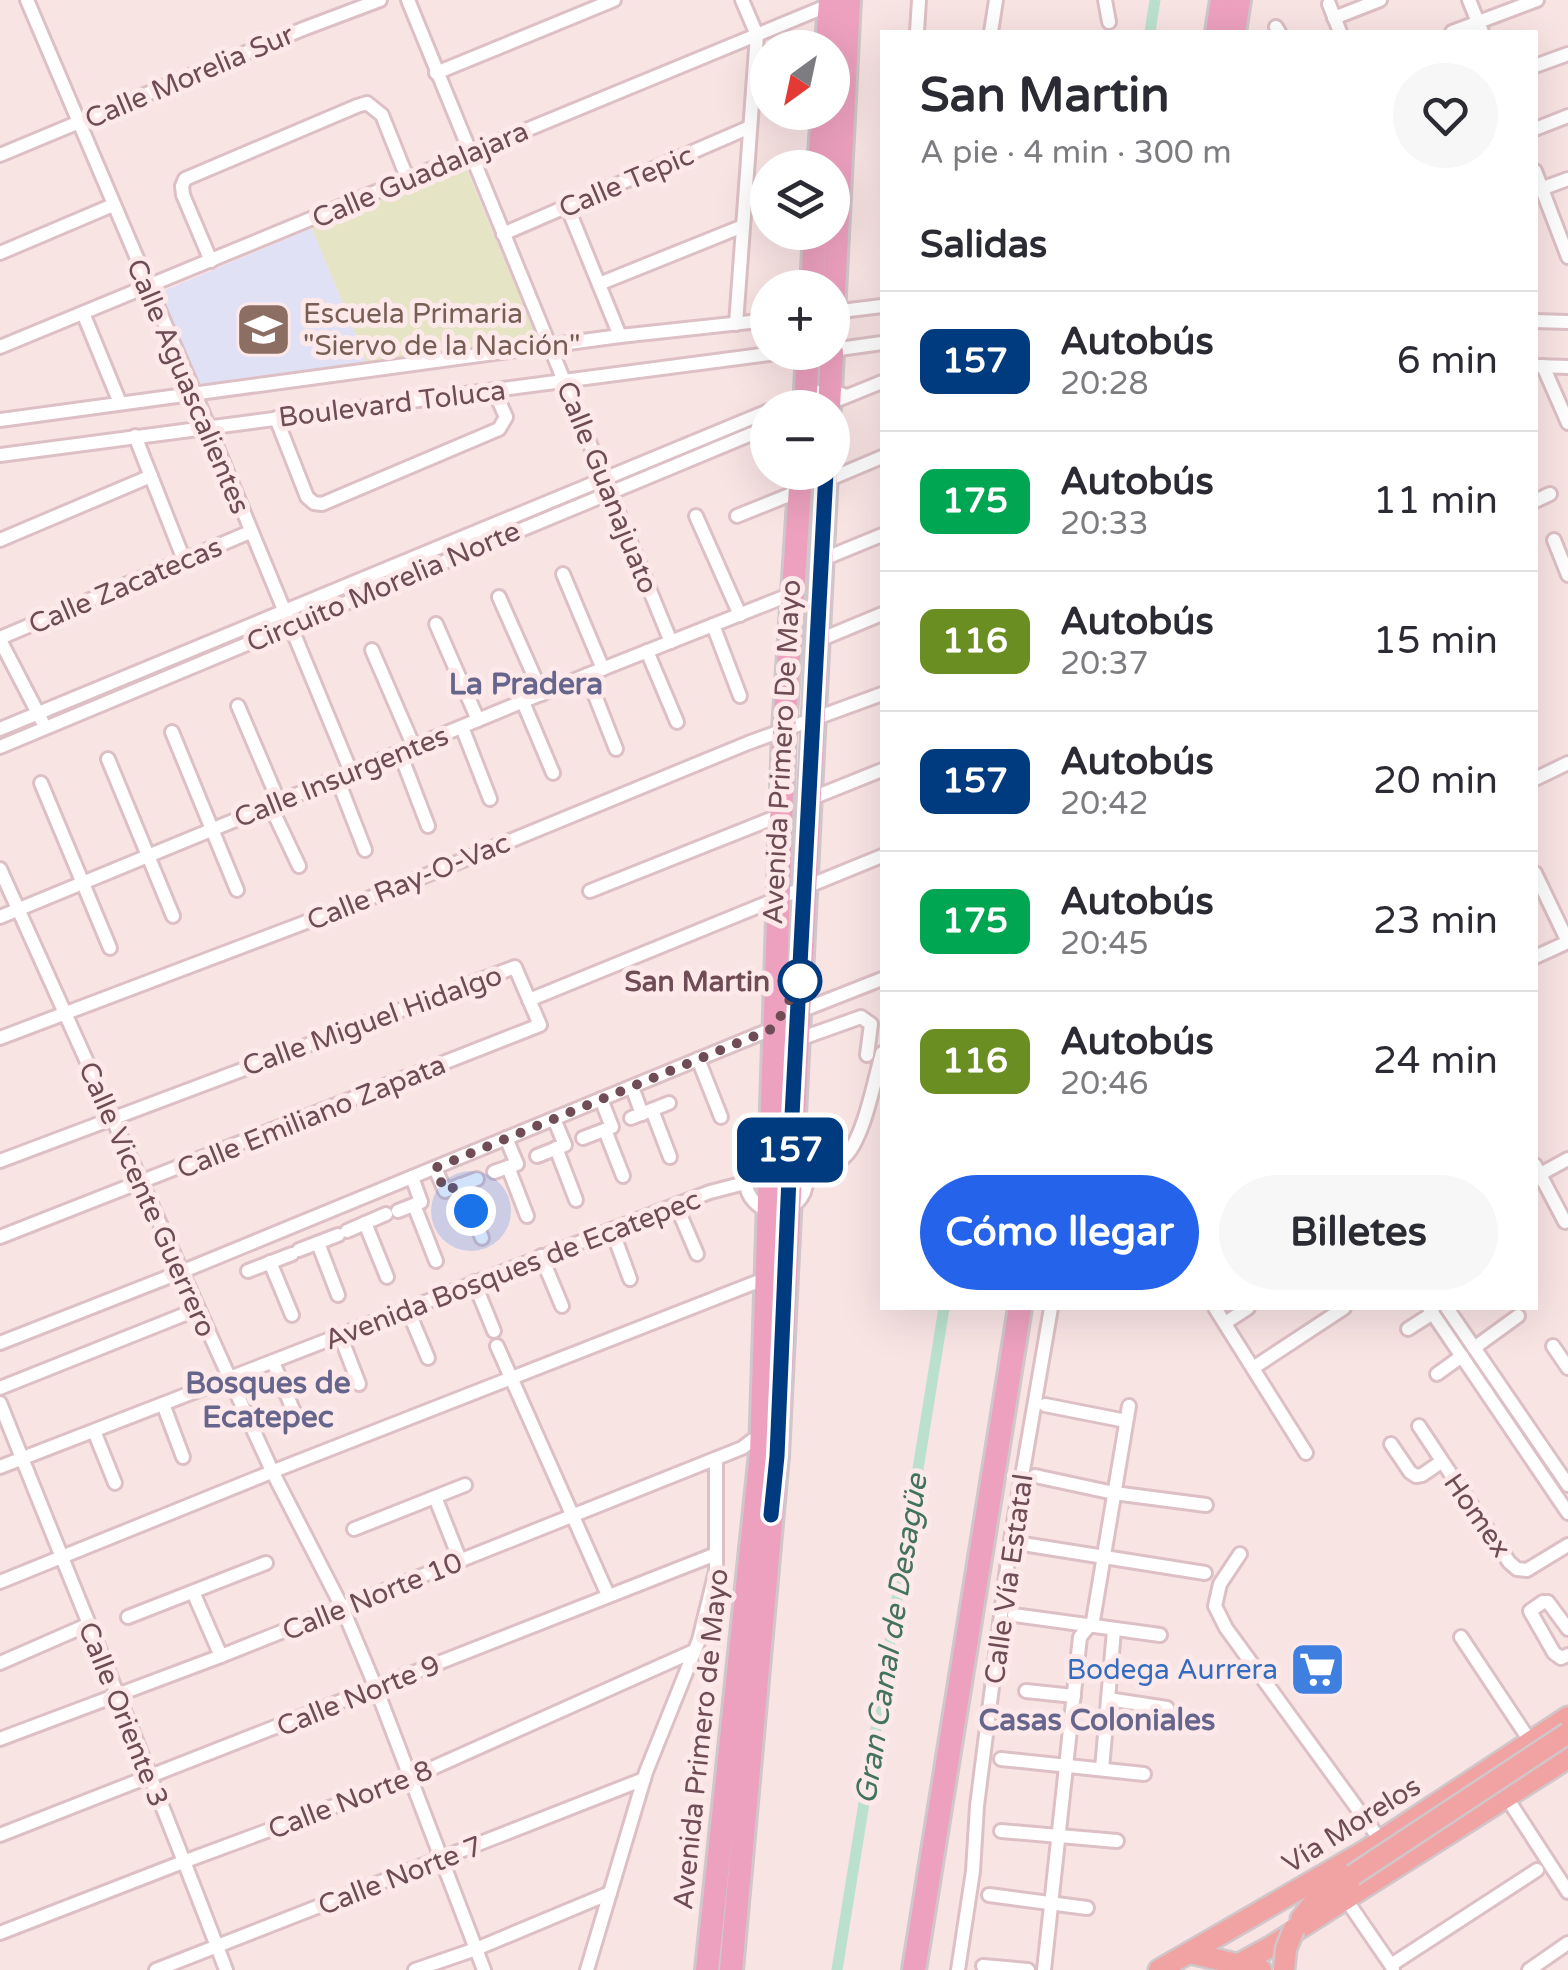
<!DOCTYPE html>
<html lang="es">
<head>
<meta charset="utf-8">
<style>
  body { margin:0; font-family:"Varela Round",sans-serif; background:#f7f7f7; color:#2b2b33; height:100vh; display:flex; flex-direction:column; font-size:38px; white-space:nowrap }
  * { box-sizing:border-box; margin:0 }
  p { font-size:32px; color:#7c7c81 }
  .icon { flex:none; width:55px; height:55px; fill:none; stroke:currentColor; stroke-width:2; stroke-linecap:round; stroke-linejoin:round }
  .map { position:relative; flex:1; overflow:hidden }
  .drawer { position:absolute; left:880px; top:30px; width:658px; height:1280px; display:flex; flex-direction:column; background:#fff; border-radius:0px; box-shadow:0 10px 40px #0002 }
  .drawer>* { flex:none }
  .badge { padding:0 20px; border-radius:15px; font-size:35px; line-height:65px }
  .needle { width:65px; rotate:213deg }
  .buttons { position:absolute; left:750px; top:30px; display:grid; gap:20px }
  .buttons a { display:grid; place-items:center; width:100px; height:100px; border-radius:50%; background:#fff; box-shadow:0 10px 40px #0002; font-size:50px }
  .you { position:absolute; width:50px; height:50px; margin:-25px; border:8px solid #fff; border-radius:50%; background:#1a73e8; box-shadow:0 0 0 15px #1a73e833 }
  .map>.badge { position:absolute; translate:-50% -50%; box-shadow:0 0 0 5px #fff }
  h2 { padding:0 40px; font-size:38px; line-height:90px }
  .round { display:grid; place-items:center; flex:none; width:105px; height:105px; border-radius:52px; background:#f7f7f7 }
  .headline { display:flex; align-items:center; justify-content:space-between; height:170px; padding:0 40px }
  h1 { font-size:48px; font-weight:700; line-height:75px }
  .button { display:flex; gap:20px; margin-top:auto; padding:20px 40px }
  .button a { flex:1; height:115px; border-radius:60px; background:#2563eb; color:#fff; font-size:40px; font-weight:700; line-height:115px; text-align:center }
  .button a+a { background:#f7f7f7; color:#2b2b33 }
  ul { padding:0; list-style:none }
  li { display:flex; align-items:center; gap:30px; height:140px; padding:0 40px; border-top:2px solid #e1e1e2 }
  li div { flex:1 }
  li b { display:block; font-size:38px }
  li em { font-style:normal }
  li .badge { min-width:110px; font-weight:700; text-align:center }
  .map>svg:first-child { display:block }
  .education { fill:#e1e1f5 }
  .green { fill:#e5e4c4 }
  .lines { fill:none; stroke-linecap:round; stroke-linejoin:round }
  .canal { stroke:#bbe1ce; stroke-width:11 }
  .street-casing { stroke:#ddc0c5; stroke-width:18 }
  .primary-casing { stroke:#d1c6c9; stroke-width:25 }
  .highway-casing { stroke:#d1c6c9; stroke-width:28 }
  .street { stroke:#fff; stroke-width:12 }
  .primary { stroke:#f1a3a3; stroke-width:20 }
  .highway { stroke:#eda1be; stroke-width:22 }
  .primary-bridge-casing { stroke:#d1c6c9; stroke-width:25; stroke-linecap:butt }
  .primary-bridge { stroke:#f1a3a3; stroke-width:20 }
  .line-casing { stroke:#fff; stroke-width:22 }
  .line { stroke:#003b80; stroke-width:15 }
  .walk { stroke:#6f4c56; stroke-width:10; stroke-dasharray:0 18 }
  .stop-dot { fill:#fff; stroke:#003b80; stroke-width:5 }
  .labels { text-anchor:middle; stroke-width:10; stroke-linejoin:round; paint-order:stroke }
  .street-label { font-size:28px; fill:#6f4c56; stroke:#fde9ea }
  .education-label { font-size:28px; fill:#785e54; stroke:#fde9ea; text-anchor:start }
  .stop-label { font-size:28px; font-weight:bold; fill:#6f4c56; stroke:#fde9ea; text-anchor:end }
  .shop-label { font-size:28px; fill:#366cbe; stroke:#fde9ea; text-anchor:end }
  .neighbourhood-label { font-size:30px; font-weight:bold; fill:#66658c; stroke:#fde9ea }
  .water-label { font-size:30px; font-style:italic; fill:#42735c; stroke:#fde9ea }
</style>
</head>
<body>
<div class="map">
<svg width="1568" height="1970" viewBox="0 0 1568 1970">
  <rect width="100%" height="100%" fill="#f9e4e4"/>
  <path class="education" d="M312,228L368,365L199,388L159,293Z"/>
  <path class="green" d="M464,163L539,341L368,365L312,228Z"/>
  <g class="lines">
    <g class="canal">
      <path d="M1150,32L1155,0"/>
      <path d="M837,1970L944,1308"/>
    </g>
    <defs>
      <g id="street">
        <path d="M27,0L194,392L351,772"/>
        <path d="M408,0L671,642"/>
        <path d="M1105,0L1109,22"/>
        <path d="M1469,0L1482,32"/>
        <path d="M1329,4L1340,32"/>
        <path d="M1334,18L1380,0"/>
        <path d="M1276,27L1279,32"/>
        <path d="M917,32L919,0"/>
        <path d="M991,32L996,0"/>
        <path d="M1452,32L1537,0"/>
        <path d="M1535,66L1568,54"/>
        <path d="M436,73L614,0"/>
        <path d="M1535,129L1568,116"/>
        <path d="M0,155L303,29L380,0"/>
        <path d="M1535,171L1568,257"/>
        <path d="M1538,190L1568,179"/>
        <path d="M567,206L620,336"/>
        <path d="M503,234L750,127"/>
        <path d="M0,253L113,205"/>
        <path d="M211,261L183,195L182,186L185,179L357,106L367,103L382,115L408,180"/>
        <path d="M599,284L743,226"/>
        <path d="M833,312L882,306"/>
        <path d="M83,313L120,403"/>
        <path d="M1535,321L1568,322"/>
        <path d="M736,324L757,35L742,0"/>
        <path d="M0,347L834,3"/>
        <path d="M832,350L882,343"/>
        <path d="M1536,366L1568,367"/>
        <path d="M1543,366L1568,423"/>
        <path d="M840,399L882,382"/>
        <path d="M775,408C799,398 819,385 844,395"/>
        <path d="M276,418L307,497L314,503L322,504L499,429L506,417L494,390"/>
        <path d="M0,420L620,336L768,320"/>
        <path d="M135,436L184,560"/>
        <path d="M0,455L784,352"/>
        <path d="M825,481L882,457"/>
        <path d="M1535,501L1550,494"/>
        <path d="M696,516L740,615"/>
        <path d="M737,516L799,491"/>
        <path d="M0,540L151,476"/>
        <path d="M1554,540L1568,575"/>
        <path d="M821,560L882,535"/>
        <path d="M563,574L603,669"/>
        <path d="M499,597L542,694"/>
        <path d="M436,624L478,720"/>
        <path d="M713,625L740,696"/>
        <path d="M0,638L250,532"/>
        <path d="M0,640L42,721"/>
        <path d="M817,641L882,614"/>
        <path d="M372,650L414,747"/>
        <path d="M647,651L677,722"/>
        <path d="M587,675L616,749"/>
        <path d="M523,702L553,773"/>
        <path d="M238,706L279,802"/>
        <path d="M462,727L490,799"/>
        <path d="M0,729L768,411"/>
        <path d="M172,732L237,890"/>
        <path d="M0,747L768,427"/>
        <path d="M400,753L428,826"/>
        <path d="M108,759L173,916"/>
        <path d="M337,778L365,850"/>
        <path d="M1535,779L1568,763"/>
        <path d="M41,783L110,948"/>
        <path d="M810,799L882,770"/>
        <path d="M270,805L299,866"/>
        <path d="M0,869L230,1379L273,1473L342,1607L376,1688L484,1970"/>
        <path d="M1535,873L1568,942"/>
        <path d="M590,891L781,815"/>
        <path d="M0,917L587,675L794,593"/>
        <path d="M1535,957L1568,942"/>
        <path d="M529,1000L882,856"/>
        <path d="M798,1012L882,979"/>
        <path d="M797,1036L805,1037L861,1017L871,1024L867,1055"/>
        <path d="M0,1038L388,891L748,743L882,694"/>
        <path d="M698,1059L721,1117"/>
        <path d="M632,1087L642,1114"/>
        <path d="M652,1110L670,1157"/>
        <path d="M631,1118L669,1103"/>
        <path d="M605,1130L623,1176"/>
        <path d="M583,1138L612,1127L601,1099"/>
        <path d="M556,1148L576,1200"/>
        <circle cx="776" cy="1181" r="30"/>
        <path d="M537,1156L565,1145L554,1119"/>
        <path d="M0,1161L515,967L540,1025L0,1237"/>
        <path d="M1535,1165L1565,1222"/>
        <path d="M508,1167L527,1216"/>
        <path d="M435,1168L445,1191L477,1179"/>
        <path d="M494,1172L517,1164L506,1138"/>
        <path d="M805,1173C818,1169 833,1166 843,1158C863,1143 875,1078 882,1053"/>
        <path d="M1535,1177L1568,1159"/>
        <path d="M460,1185L482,1238"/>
        <path d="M414,1205L436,1261"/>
        <path d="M676,1205L697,1254"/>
        <path d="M398,1211L421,1202L412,1177"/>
        <path d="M365,1223L387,1277"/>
        <path d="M612,1230L630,1279"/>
        <path d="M347,1231L386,1214"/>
        <path d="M318,1243L338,1295"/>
        <path d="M299,1250L338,1235"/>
        <path d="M541,1256L562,1306"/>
        <path d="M270,1262L292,1315"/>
        <path d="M248,1271L292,1254"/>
        <path d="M474,1282L494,1331"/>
        <path d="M407,1308L428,1358"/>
        <path d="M1215,1308L1306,1453"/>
        <path d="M1429,1308L1568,1513"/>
        <path d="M1447,1308L1568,1485"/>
        <path d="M1225,1323L1248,1308"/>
        <path d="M1408,1329L1433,1313"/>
        <path d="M340,1335L359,1384"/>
        <path d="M0,1343L181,1272L774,1028"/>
        <path d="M497,1346L608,1595"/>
        <path d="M1553,1346L1568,1368"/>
        <path d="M1474,1348L1518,1316"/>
        <path d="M273,1362L294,1412"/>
        <path d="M1253,1368L1344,1308"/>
        <path d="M1437,1374L1462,1356"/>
        <path d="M0,1388L198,1309"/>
        <path d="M0,1403C75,1592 154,1780 226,1970"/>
        <path d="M163,1404L183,1457"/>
        <path d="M1045,1405L1126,1421"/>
        <path d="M1419,1426L1509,1562L1517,1569L1527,1570L1568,1545"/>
        <path d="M94,1431L115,1483"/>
        <path d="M1391,1444L1410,1472L1416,1476L1422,1475L1441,1462"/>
        <path d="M0,1467L676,1205L710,1192L745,1183"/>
        <path d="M1035,1476L1114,1493L1206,1505"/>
        <path d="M435,1497L460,1560"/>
        <path d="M354,1529L465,1485"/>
        <path d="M1029,1545L1205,1573"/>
        <path d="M1240,1554L1220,1584L1215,1606L1226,1628L1381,1841"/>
        <path d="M0,1582L284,1467L767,1278"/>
        <path d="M193,1592L221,1656"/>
        <path d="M1014,1615L1160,1635"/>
        <path d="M128,1617L266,1563"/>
        <path d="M1568,1629L1548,1602H1543L1530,1611L1554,1653L1561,1658L1568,1655"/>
        <path d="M1461,1637L1530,1741"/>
        <path d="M0,1663L87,1625"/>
        <path d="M1026,1691L1074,1696"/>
        <path d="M1108,1699L1167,1708"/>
        <path d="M0,1739L221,1656L742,1448L762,1433"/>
        <path d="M1001,1759L1144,1774"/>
        <path d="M1102,1769L1114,1630"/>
        <path d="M1507,1798L1568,1892"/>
        <path d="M1001,1831L1117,1841"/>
        <path d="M0,1835L716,1554"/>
        <path d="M989,1895L1087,1908"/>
        <path d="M1345,1898L1393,1968"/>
        <path d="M0,1933L183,1862L410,1778L694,1651"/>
        <path d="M1391,1965L1537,1870"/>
        <path d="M983,1966L1028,1970"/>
        <path d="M156,1970L644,1779"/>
        <path d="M415,1970L476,1949L610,1893"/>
        <path d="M587,1970L646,1772L699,1640L716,1571V1459"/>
        <path d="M958,1970L973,1871L977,1806L1009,1552L1051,1308"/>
        <path d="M1044,1970L1080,1637L1093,1621L1129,1406"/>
        <path d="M1529,1970L1568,1943"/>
      </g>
      <g id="primary">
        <path d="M1301,1919L1316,1900L1353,1875"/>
        <path d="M1190,1953L1261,1970"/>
        <path d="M1159,1970L1365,1851L1568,1717"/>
        <path d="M1228,1970L1270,1947L1568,1758"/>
      </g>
      <g id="highway">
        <path d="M1217,32L1222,0"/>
        <path d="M1234,32L1239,0"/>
        <path d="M827,48L830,0"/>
        <path d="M819,168L823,112"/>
        <path d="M812,288L815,232"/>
        <path d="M832,332L849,0"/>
        <path d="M805,408L808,352"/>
        <path d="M829,408L832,352"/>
        <path d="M707,1970L761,1453L784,730L801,472"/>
        <path d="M731,1970L777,1456L826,472"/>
        <path d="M914,1970L1020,1308"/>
      </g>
    </defs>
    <use href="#street" class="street-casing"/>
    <use href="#primary" class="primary-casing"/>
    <use href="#highway" class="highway-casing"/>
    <use href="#street" class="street"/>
    <use href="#primary" class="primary"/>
    <use href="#highway" class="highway"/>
    <defs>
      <g id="primary-bridge">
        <path d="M1353,1875L1568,1733"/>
        <path d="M1284,1970L1286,1949L1294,1929"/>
      </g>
    </defs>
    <use href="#primary-bridge" class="primary-bridge-casing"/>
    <use href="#primary-bridge" class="primary-bridge"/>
  </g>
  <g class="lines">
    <defs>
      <path id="line" d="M771,1515L777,1456L790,1154L826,472"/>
    </defs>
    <use href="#line" class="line-casing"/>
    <use href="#line" class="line"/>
    <path class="walk" d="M471,1211L460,1185L445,1191L435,1168L774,1028L800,981"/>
  </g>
  <defs>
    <symbol id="school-square" viewBox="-11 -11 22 22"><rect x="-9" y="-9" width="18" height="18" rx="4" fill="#8d6e63" stroke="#fde9ea"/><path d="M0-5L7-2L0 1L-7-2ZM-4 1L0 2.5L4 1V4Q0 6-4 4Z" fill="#fff"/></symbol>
    <symbol id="supermarket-square" viewBox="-11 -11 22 22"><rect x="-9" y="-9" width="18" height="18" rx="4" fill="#3f7fe0" stroke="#fde9ea"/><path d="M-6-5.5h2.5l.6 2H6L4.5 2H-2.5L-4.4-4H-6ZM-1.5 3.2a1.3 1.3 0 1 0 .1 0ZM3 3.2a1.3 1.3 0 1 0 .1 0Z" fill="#fff"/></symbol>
  </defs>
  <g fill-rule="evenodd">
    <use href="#school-square" x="232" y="298" width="63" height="63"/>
    <use href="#supermarket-square" x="1286" y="1638" width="63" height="63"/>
  </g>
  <circle class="stop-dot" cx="800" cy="981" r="20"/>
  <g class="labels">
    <g class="street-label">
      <text transform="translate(189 76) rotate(-23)" y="10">Calle Morelia Sur</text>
      <text transform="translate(420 174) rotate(-23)" y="10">Calle Guadalajara</text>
      <text transform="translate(626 181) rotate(-23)" y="10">Calle Tepic</text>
      <text transform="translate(189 386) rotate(67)" y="10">Calle Aguascalientes</text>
      <text transform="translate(392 403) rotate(-7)" y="10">Boulevard Toluca</text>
      <text transform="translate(608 487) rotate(68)" y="10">Calle Guanajuato</text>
      <text transform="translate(125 585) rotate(-23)" y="10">Calle Zacatecas</text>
      <text transform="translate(383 586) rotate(-23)" y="10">Circuito Morelia Norte</text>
      <text transform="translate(781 752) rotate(-87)" y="10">Avenida Primero De Mayo</text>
      <text transform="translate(341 776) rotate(-22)" y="10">Calle Insurgentes</text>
      <text transform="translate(408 881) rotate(-22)" y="10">Calle Ray-O-Vac</text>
      <text transform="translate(372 1020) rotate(-20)" y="10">Calle Miguel Hidalgo</text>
      <text transform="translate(311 1116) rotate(-22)" y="10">Calle Emiliano Zapata</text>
      <text transform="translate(148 1199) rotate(66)" y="10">Calle Vicente Guerrero</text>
      <text transform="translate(512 1269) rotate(-21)" y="10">Avenida Bosques de Ecatepec</text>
      <text transform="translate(1478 1515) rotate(55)" y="10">Homex</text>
      <text transform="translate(1008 1579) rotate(-82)" y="10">Calle Vía Estatal</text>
      <text transform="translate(372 1596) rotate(-22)" y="10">Calle Norte 10</text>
      <text transform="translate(358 1695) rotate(-22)" y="10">Calle Norte 9</text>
      <text transform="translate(124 1714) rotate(68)" y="10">Calle Oriente 3</text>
      <text transform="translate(700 1739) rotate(-84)" y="10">Avenida Primero de Mayo</text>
      <text transform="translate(350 1799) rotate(-21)" y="10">Calle Norte 8</text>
      <text transform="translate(1351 1824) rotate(-32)" y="10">Vía Morelos</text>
      <text transform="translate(400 1875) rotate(-21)" y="10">Calle Norte 7</text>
    </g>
    <g class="education-label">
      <text x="303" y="323">Escuela Primaria<tspan x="303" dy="32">"Siervo de la Nación"</tspan></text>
    </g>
    <g class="stop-label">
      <text x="770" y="991">San Martin</text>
    </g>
    <g class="shop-label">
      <text x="1278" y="1679">Bodega Aurrera</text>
    </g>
    <g class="neighbourhood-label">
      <text x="526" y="694">La Pradera</text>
      <text x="268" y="1393">Bosques de<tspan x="268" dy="34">Ecatepec</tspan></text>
      <text x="1097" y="1730">Casas Coloniales</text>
    </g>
    <g class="water-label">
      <text transform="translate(891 1639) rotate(-81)" y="10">Gran Canal de Desagüe</text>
    </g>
  </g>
</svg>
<div class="buttons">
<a><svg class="needle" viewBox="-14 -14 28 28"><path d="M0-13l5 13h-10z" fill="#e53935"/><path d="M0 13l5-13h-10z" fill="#7c7c81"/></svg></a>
<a><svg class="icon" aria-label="layers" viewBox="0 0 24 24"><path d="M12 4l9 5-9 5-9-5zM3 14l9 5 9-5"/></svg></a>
<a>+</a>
<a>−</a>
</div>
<div class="you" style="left:471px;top:1211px"></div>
<b class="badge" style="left:790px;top:1150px;background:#003b80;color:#fff">157</b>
<section class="drawer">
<div class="headline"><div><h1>San Martin</h1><p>A pie · 4 min · 300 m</p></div><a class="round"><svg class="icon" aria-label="heart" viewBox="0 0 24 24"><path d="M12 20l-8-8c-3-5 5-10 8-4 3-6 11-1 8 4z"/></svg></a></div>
<h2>Salidas</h2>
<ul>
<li><span class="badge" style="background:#003b80;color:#fff">157</span><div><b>Autobús</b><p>20:28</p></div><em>6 min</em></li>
<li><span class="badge" style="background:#00a651;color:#fff">175</span><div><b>Autobús</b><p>20:33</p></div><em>11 min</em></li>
<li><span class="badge" style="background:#6b8e23;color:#fff">116</span><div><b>Autobús</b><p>20:37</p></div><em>15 min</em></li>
<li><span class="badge" style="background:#003b80;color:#fff">157</span><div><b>Autobús</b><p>20:42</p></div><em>20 min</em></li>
<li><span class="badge" style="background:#00a651;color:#fff">175</span><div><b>Autobús</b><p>20:45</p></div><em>23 min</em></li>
<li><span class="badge" style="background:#6b8e23;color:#fff">116</span><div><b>Autobús</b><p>20:46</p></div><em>24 min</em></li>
</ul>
<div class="button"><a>Cómo llegar</a><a>Billetes</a></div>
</section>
</div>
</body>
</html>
